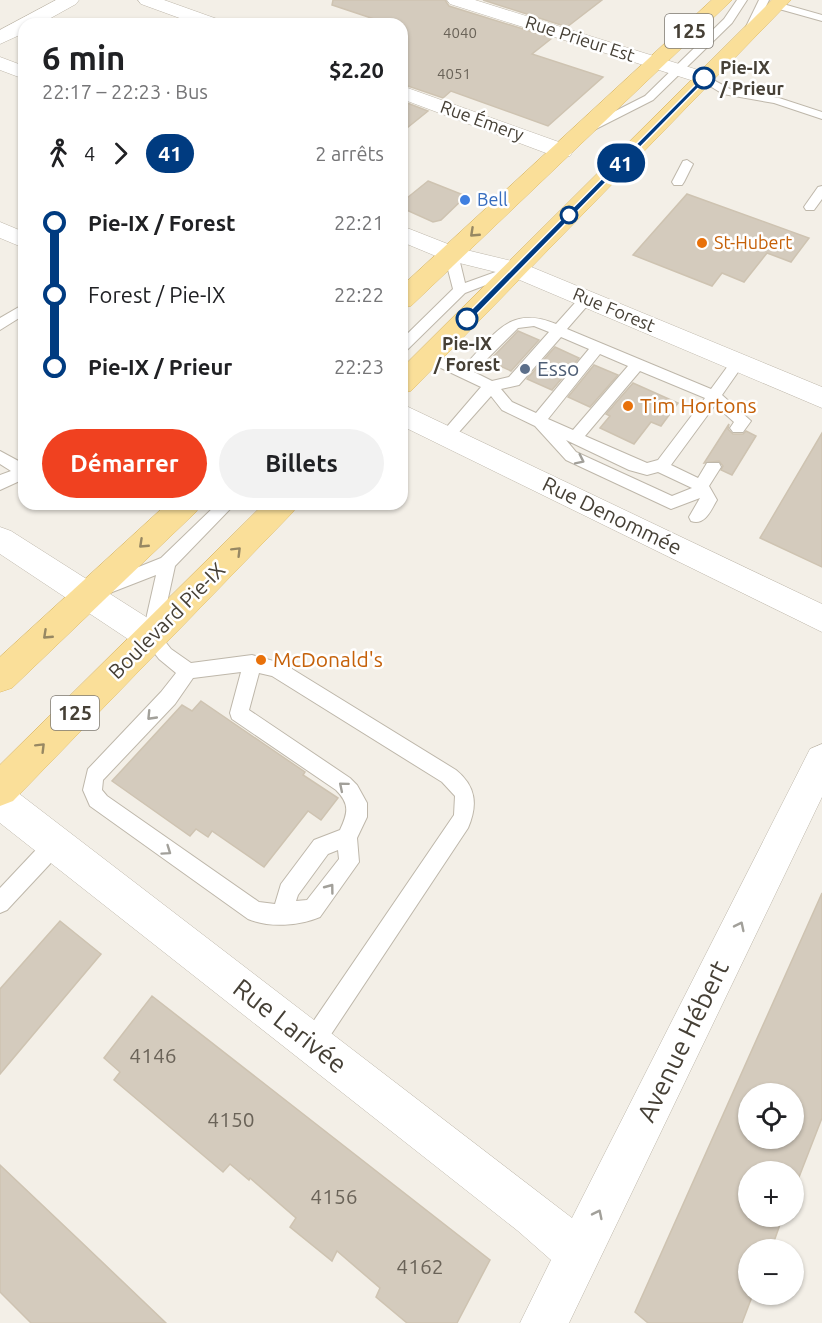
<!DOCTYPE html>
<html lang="fr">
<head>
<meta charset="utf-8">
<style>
  body { margin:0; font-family:Ubuntu,sans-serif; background:#f2f2f2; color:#202124; height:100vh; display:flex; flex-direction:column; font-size:22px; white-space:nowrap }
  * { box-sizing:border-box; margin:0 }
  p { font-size:20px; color:#757577 }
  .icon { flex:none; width:33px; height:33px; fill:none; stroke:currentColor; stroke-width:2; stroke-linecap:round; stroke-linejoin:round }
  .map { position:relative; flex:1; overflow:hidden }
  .panel { position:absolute; left:18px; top:18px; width:390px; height:492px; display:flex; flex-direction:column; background:#fff; border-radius:18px; box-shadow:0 2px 4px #0004 }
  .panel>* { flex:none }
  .badge { padding:0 12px; border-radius:20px; font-size:21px; line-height:39px }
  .controls { position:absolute; left:738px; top:1083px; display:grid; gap:12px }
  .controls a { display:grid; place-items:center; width:66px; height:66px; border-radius:50%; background:#fff; box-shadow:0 2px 4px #0004; font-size:30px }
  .map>.badge { position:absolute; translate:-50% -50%; box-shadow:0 0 0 3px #fff }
  .legs { display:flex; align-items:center; gap:9px; height:66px; padding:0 24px; font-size:20px }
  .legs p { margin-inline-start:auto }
  .summary { display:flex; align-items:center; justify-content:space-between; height:102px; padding:0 24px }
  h1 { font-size:33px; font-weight:700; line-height:45px }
  .cta { display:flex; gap:12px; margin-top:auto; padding:12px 24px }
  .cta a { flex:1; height:69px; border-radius:36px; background:#f04120; color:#fff; font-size:24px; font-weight:700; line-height:69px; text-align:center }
  .cta a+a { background:#f2f2f2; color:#202124 }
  ul { padding:0 24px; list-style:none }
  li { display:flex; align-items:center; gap:21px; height:72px; font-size:22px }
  li i { display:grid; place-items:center; width:9px; height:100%; margin:0 8px; background:currentColor }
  li i::after { content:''; width:15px; height:15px; margin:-8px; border:4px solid; border-radius:50%; background:#fff }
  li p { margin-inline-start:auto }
  li:first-child i { background:linear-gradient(#0000 50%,currentColor 0) }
  li:last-child i { background:linear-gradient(currentColor 50%,#0000 0) }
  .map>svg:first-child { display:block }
  .building { fill:#d4cbbd; stroke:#cec3b1; stroke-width:1.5; fill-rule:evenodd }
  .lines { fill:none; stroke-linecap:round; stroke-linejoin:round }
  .service-casing { stroke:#beb7aa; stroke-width:2 }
  .minor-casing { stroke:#beb7aa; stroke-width:1 }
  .tertiary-casing { stroke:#beb7aa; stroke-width:1 }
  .primary-casing { stroke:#debc6a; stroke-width:1 }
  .service { fill:#fff; fill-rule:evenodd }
  .minor { fill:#fff; fill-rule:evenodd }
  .tertiary { fill:#fff; fill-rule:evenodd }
  .primary { fill:#fadf99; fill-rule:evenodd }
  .oneway { stroke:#978863 }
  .oneway2 { stroke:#a2a09a }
  .line-1 { fill:#003b80; stroke:#fff; stroke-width:1.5 }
  .stop-1-dot { fill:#fff; stroke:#003b80; stroke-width:3 }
  .shop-dot { fill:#3f7fe0; stroke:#fff; stroke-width:2 }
  .food-dot { fill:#e8710a; stroke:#fff; stroke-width:2 }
  .service-dot { fill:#5c6f8a; stroke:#fff; stroke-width:2 }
  .labels { text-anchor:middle; stroke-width:5; stroke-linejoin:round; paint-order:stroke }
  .far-number-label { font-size:15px; fill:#6a6358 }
  .far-street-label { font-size:18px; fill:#464036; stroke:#fff }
  .far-stop-label { font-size:18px; font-weight:bold; fill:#464036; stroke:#fff; text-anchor:start }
  .far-shop-label { font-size:18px; fill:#366cbe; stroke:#fff; text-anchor:start }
  .far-food-label { font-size:18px; fill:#c56008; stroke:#fff; text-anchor:start }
  .shield { fill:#fff; stroke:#7e7972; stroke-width:1.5 }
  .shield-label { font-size:20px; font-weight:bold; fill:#464036 }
  .service-label { font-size:21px; fill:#4e5e75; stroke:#fff; text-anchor:start }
  .food-label { font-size:21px; fill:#c56008; stroke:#fff; text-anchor:start }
  .street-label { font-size:21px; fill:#464036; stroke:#fff }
  .near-number-label { font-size:21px; fill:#6a6358 }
  .near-street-label { font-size:26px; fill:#464036; stroke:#fff }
</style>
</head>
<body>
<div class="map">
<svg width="822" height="1323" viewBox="0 0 822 1323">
  <rect width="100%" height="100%" fill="#f3efe7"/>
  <g class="building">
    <path d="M333,0H445L449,6L552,38L532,54L603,77L548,126L451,91L443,98L402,84V24H389L332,5Z"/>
    <path d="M483,0H602L567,27Z"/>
    <path d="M402,101L428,111L402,132Z"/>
    <path d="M428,181L466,196L441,220L433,222L402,208V202Z"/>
    <path d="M687,194L809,238L791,262L767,253L744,282L722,273L712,286L633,255Z"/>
    <path d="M518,331L539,340L511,371L489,361Z"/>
    <path d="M555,347L579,358L552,390L527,379Z"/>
    <path d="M594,365L618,375L590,407L568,397Z"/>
    <path d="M633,383L678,403L661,426L651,422L634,444L600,428L610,416L606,414Z"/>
    <path d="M729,424L728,429L733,434H743L746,431L756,436L732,475L721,470L723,466L719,461L704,463Z"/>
    <path d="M822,433V567L760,538Z"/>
    <path d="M201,701L305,772L303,775L338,798L321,820L308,811L264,867L212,831L208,837L196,829L190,836L112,781L182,705L192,711Z"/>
    <path d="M822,893V1118L794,1190V1172H748V1216H783L771,1250H748V1294H753L742,1323H648L635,1312ZM748,1094H794V1138H748Z"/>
    <path d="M60,921L101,954L0,1074V989Z"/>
    <path d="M152,996L490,1260L457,1323H407L376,1297L380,1288L337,1251L332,1261L290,1227L296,1218L250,1178L249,1180L230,1164L223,1172L114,1080L120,1072L104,1058Z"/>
    <path d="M0,1165L77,1238L166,1323H31L0,1292Z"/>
  </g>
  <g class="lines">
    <defs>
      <g id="service">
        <path d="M737,0H747L732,23L653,100L588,133H580V129L645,96L724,19Z"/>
        <path d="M759,0H769L751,37L742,39L741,37Z"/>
        <path d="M776,2L822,15V21L772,7L771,5Z"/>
        <path d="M704,75L730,89L779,98L822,112V119L774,103L723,94L700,80V76Z"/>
        <path d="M687,160L693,164L684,182L682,185H674L672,182L683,161Z"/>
        <path d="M822,186V199L814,210H806L804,207L806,204L818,187Z"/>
        <path d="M451,250L458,254L465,283L515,265L522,269L520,272L465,293L407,350L402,352V339L453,289L444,254Z"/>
        <path d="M587,294L594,298L567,329L711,389L733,359H743L745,362L722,395L751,421L743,432H733L730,428L734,422L715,405L671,465L698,478L707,463H719L721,467L709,486L717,500C711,510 705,526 691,521L689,517L700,498L671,509L566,460L535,426L502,410L491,396L452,440H442L439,436L481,387L424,360L422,357L424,354H434L463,367C494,336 508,304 556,324L582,295ZM534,326L549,332L509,377L492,381L474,372L518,328ZM561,337L589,349L536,413L512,402L501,389L519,385ZM600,354L628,366L573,430L548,419ZM640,371L705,398L658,460L647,463L585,436ZM566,440L629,470L647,475L658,472L692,488L672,496L576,452Z"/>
        <path d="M24,304V315L0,330V318Z"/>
        <path d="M0,451L24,464V479L0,490V475L11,471L0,464Z"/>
        <path d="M217,504H235L175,566L160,635L171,649L191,663L252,655L284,664L456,770C476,786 478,805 468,828L320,1051L312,1054L304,1051L301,1043L304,1035L454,815L455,796L442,782L272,676L259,673L249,710L350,778L357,785L367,803V817L357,838L359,862L320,917C299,926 269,928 248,919L90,806L83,790L88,769L161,692L176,673L159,659L142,637L156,575L102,596L96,594L93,589L96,584L161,558ZM241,672L230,713L232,719L336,790C350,804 348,813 340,830L314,840L281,884L275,904L259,902L107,796L102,790L103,780L175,704L193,678ZM338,850L339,859L307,900L296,901L298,895L328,854Z"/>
        <path d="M55,834L62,837L65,844L62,851L7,910L0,913V888L48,837Z"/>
      </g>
      <g id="minor">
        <path d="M56,0H79L76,4L40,24H24V33L0,44V30Z"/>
        <path d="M138,0H164L220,20L222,24H196L141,4Z"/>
        <path d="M447,0H475L711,74L714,78L711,82H697L450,4Z"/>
        <path d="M0,57L24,66V79L0,70Z"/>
        <path d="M402,86L570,146L573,151L570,156L562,157L554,156L402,99Z"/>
        <path d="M0,222L24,232V248L0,238Z"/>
        <path d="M402,226L458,248L524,264L822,387V408L508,275L443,259L402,242Z"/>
        <path d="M402,404L822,604V632L402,426Z"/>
        <path d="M822,744V797L569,1323H520L551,1260L518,1231L0,823V784L13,789L572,1218L810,749Z"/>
      </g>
      <path id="tertiary" d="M0,527L11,531L162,627L167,637L162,647L151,651L140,647L0,554Z"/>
      <g id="primary">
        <path d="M712,0H732L411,306L402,308V286Z"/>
        <path d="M772,0H791L411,391L402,393V368Z"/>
        <path d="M167,504H201L196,512L12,688L0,692V657Z"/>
        <path d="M264,504H298L293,512L13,801L0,806V765Z"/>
      </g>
    </defs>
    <use href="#service" class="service-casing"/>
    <use href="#minor" class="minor-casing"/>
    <use href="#tertiary" class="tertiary-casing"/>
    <use href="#primary" class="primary-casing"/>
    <use href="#service" class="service"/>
    <use href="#minor" class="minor"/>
    <use href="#tertiary" class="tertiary"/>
    <use href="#primary" class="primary"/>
  </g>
  <defs><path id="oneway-chevron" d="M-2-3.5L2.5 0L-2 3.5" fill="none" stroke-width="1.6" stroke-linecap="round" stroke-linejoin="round" transform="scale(1.5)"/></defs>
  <g class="oneway">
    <use href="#oneway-chevron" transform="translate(474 233) rotate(137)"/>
    <use href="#oneway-chevron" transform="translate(143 544) rotate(137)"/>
    <use href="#oneway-chevron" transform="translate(237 551) rotate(-45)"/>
    <use href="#oneway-chevron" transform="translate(47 635) rotate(137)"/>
    <use href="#oneway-chevron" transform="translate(41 747) rotate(-45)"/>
  </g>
  <g class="oneway2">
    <use href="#oneway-chevron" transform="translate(580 460) rotate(26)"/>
    <use href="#oneway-chevron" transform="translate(151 716) rotate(134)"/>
    <use href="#oneway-chevron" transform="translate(343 786) rotate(-140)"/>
    <use href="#oneway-chevron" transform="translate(167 851) rotate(35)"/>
    <use href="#oneway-chevron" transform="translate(330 888) rotate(-53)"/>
    <use href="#oneway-chevron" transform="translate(740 926) rotate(-64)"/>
    <use href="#oneway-chevron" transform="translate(598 1214) rotate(-64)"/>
  </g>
  <path class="line-1" d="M704,76L706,80L470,321H464V317Z"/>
  <g class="stop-1-dot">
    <circle cx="704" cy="78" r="10"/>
    <circle cx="569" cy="215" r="8"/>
    <circle cx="467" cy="319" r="10"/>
  </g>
  <circle class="shop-dot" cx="465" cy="200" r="6"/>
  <g class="food-dot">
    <circle cx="702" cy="243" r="6"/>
    <circle cx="628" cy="406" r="6"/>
    <circle cx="261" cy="660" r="6"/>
  </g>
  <circle class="service-dot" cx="525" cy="369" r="6"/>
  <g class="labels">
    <g class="far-number-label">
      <text x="460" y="38">4040</text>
      <text x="454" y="79">4051</text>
    </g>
    <g class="far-street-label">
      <text transform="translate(580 39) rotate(18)" y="6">Rue Prieur Est</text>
      <text transform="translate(482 121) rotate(20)" y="6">Rue Émery</text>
      <text transform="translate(614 310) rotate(23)" y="6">Rue Forest</text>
    </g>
    <g class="far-stop-label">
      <text x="720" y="74">Pie-IX<tspan x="720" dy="21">/ Prieur</tspan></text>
      <text x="467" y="350" text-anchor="middle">Pie-IX<tspan x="467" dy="21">/ Forest</tspan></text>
    </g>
    <g class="far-shop-label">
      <text x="477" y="206">Bell</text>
    </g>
    <g class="far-food-label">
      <text x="714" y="249">St-Hubert</text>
    </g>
    <g class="shield">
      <rect x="665" y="14" width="48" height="34" rx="4.5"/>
      <rect x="51" y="696" width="48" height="34" rx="4.5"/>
    </g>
    <g class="shield-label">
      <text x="689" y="38">125</text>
      <text x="75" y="720">125</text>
    </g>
    <g class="service-label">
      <text x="537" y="376">Esso</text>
    </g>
    <g class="food-label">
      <text x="640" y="413">Tim Hortons</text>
      <text x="273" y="667">McDonald's</text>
    </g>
    <g class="street-label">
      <text transform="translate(612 516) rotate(26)" y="7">Rue Denommée</text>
      <text transform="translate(167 621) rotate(-45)" y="7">Boulevard Pie-IX</text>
    </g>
    <g class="near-number-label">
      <text x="153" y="1063">4146</text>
      <text x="231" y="1127">4150</text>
      <text x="334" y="1204">4156</text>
      <text x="420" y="1274">4162</text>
    </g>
    <g class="near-street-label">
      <text transform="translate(290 1026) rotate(38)" y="9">Rue Larivée</text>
      <text transform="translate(683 1041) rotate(-64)" y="9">Avenue Hébert</text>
    </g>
  </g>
</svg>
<div class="controls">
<a><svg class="icon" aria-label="locate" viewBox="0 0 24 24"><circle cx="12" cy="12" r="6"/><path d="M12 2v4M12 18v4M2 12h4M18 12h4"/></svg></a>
<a>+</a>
<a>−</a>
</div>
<b class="badge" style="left:621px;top:163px;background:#003b80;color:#fff">41</b>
<section class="panel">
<div class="summary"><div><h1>6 min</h1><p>22:17 – 22:23 · Bus</p></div><b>$2.20</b></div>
<div class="legs"><svg class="icon" aria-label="walk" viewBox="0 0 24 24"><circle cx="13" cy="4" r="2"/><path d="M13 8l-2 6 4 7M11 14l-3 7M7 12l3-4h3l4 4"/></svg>4<svg class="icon" aria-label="forward" viewBox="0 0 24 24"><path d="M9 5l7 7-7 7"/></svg><b class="badge" style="background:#003b80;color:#fff">41</b><p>2 arrêts</p></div>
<ul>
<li><i style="color:#003b80"></i><b>Pie-IX / Forest</b><p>22:21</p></li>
<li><i style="color:#003b80"></i><span>Forest / Pie-IX</span><p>22:22</p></li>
<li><i style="color:#003b80"></i><b>Pie-IX / Prieur</b><p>22:23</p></li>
</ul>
<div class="cta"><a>Démarrer</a><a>Billets</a></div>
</section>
</div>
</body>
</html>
